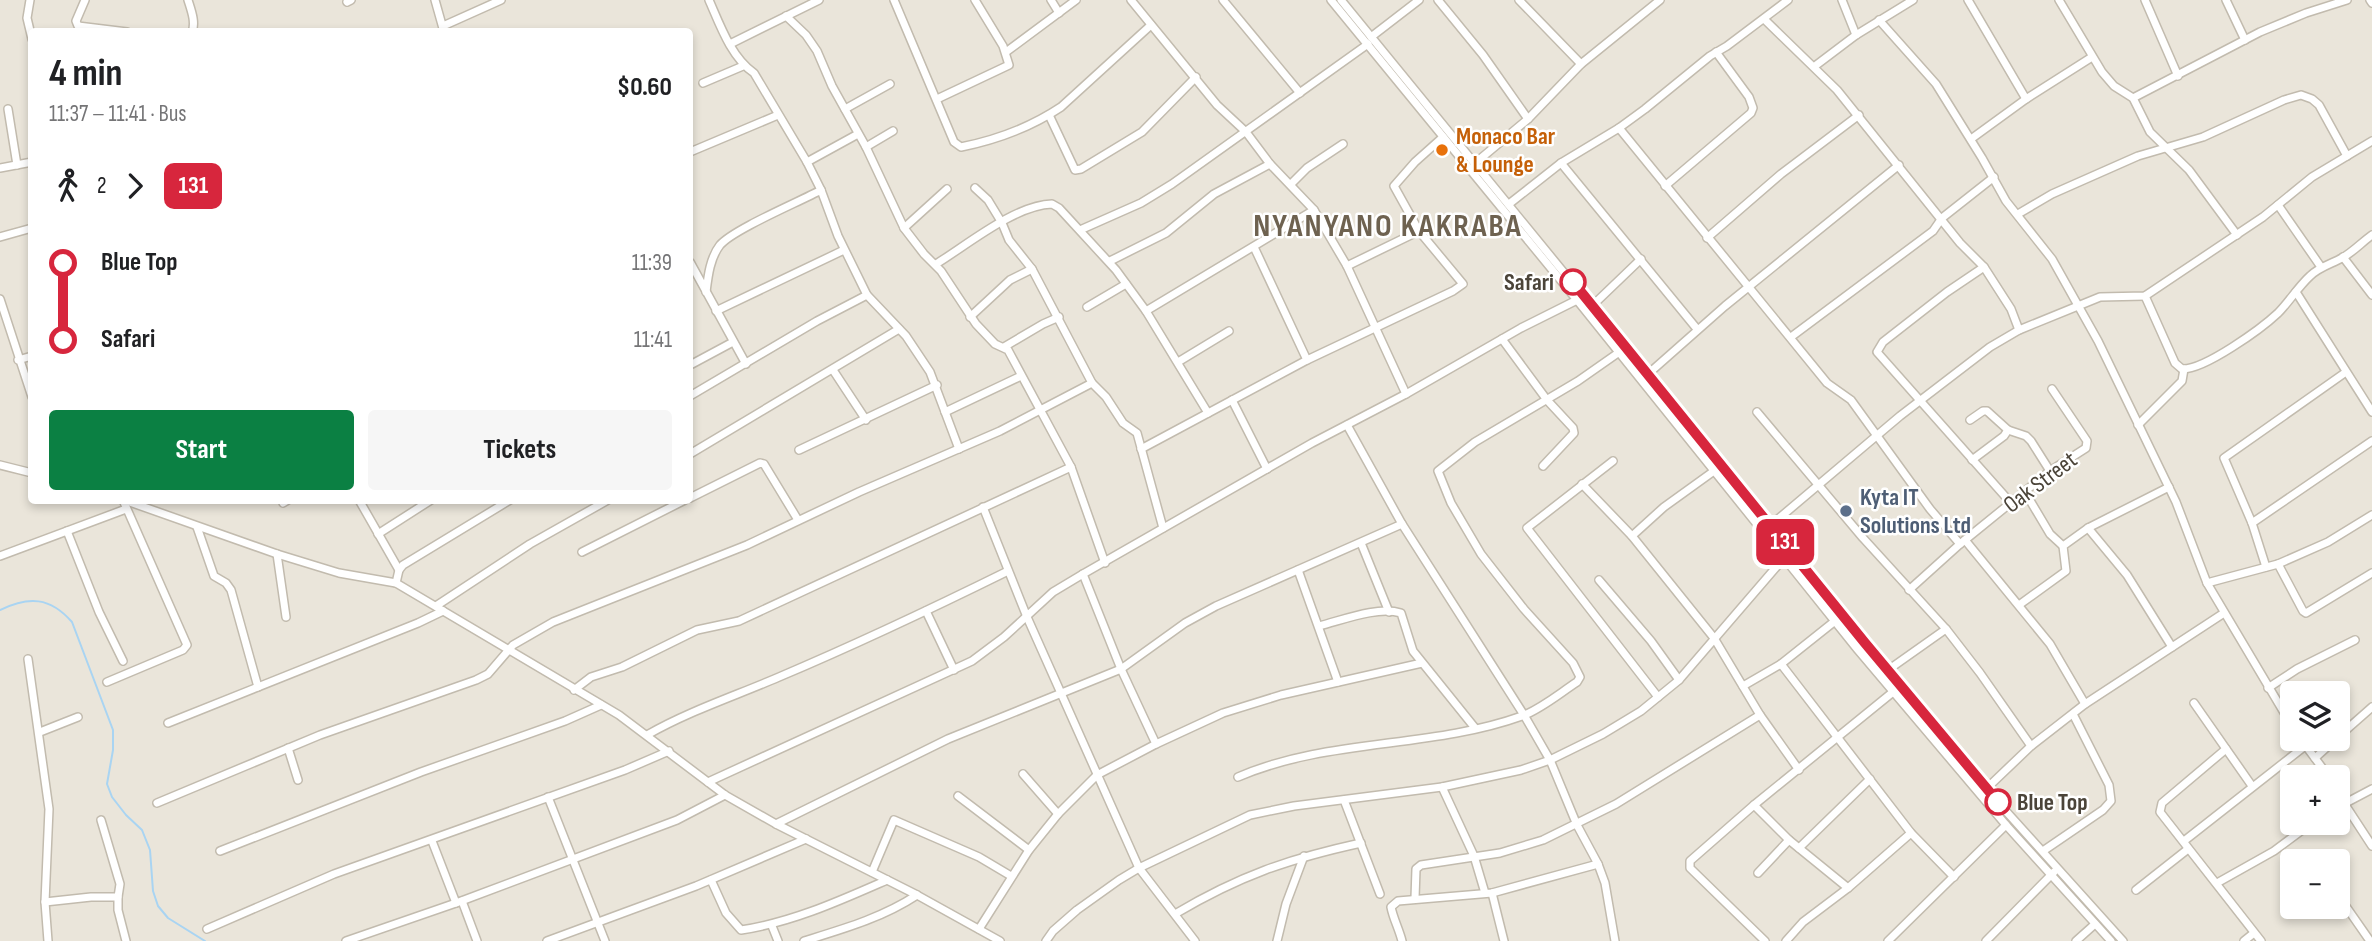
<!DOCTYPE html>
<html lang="en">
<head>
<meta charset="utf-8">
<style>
  body { margin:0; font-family:"Sofia Sans Condensed",sans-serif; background:#f6f6f6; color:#202124; height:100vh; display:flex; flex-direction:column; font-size:26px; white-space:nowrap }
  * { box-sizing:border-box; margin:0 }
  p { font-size:23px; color:#757577 }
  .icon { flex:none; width:38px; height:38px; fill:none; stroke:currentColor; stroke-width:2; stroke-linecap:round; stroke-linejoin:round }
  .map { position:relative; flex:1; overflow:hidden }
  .side { position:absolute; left:28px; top:28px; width:665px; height:476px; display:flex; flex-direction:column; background:#fff; border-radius:7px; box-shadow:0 4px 10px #0003 }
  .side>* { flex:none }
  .badge { padding:0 14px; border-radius:10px; font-size:24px; line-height:46px }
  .tools { position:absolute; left:2280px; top:681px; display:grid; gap:14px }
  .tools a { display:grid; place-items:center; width:70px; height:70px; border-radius:7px; background:#fff; box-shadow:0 4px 10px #0003; font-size:35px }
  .map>.badge { position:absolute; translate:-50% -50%; box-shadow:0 0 0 4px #fff }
  .legs { display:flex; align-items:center; gap:10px; height:77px; padding:0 21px; font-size:23px }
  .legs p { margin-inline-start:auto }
  .overview { display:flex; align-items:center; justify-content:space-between; height:119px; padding:0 21px }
  h1 { font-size:38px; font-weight:700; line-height:52px }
  .action { display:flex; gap:14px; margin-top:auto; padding:14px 21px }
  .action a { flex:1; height:80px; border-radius:7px; background:#0b8043; color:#fff; font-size:28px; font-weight:700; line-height:80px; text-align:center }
  .action a+a { background:#f6f6f6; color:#202124 }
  ul { padding:0 21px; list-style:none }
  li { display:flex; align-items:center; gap:24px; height:77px; font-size:26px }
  li i { display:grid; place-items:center; width:10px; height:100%; margin:0 9px; background:currentColor }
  li i::after { content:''; width:18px; height:18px; margin:-9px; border:5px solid; border-radius:50%; background:#fff }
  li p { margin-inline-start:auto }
  li:first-child i { background:linear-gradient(#0000 50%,currentColor 0) }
  li:last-child i { background:linear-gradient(currentColor 50%,#0000 0) }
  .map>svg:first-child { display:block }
  .residential { fill:#eae5da; fill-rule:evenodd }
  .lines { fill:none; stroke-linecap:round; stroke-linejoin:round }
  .stream { stroke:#a9d4f2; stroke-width:2 }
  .minor-casing { stroke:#c2bbae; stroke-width:10 }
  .minor { stroke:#fff; stroke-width:7 }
  .line-1-casing { stroke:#fff; stroke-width:16 }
  .line-1 { stroke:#d7263d; stroke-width:10 }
  .food-dot { fill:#e8710a; stroke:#fff; stroke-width:2.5 }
  .stop-1-dot { fill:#fff; stroke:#d7263d; stroke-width:3.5 }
  .service-dot { fill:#5c6f8a; stroke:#fff; stroke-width:2.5 }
  .labels { text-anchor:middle; stroke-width:5; stroke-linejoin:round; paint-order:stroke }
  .food-label { font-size:24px; font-weight:bold; fill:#c56008; stroke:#fff; text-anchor:start }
  .stop-label { font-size:24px; font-weight:bold; fill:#4b4439; stroke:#fff; text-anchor:end }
  .street-label { font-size:24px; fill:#4b4439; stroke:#fff }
  .service-label { font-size:24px; font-weight:bold; fill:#4e5e75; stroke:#fff; text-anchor:start }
  .district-label { font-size:32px; font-weight:bold; letter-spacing:2px; fill:#6e6250; stroke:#fff }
</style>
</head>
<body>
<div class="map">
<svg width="2372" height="941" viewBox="0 0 2372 941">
  <rect width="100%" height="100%" fill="#f6f3ec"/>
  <path class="residential" d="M0,0H2372V941H0ZM32,32H690V500H32ZM2292,693H2338V738H2292ZM2292,777H2338V822H2292ZM2292,861H2338V906H2292Z"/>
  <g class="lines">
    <path class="stream" d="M0,610C29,596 50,597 72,622L113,730V750L107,784L112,797L126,815L142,830L150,850L153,891L158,906L168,918L205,941"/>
    <defs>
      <g id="minor">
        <path d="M30,0L27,18L32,39"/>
        <path d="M85,0L76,21L78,26L127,32"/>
        <path d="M188,0C191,10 196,22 192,32"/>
        <path d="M435,0L444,32"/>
        <path d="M709,0C720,25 731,57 754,73L807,162L821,190L838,236L867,295L906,336L930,372L959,449"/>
        <path d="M894,0L954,142L961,147C996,140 1031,127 1061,107L1151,25"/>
        <path d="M1051,0L1059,13"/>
        <path d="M1131,0L1217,105L1246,132L1270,164L1314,210L1347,266L1406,394"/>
        <path d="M1223,0L1300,93"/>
        <path d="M1331,0L1577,300L1858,650L2006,825L2111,941"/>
        <path d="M1341,0L1986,789L2123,941"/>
        <path d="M1438,0L1483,55L1528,119"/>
        <path d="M1519,0L1581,64"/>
        <path d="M1842,0L1856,35"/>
        <path d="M1968,0L2026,99"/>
        <path d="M2059,0L2102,72L2114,86L2133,98L2150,132L2189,170L2237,235"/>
        <path d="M2145,0L2178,76"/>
        <path d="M2226,0L2245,40"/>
        <path d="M2370,0L2372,3"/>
        <path d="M347,2L351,0"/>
        <path d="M786,16L806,35L817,51L832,86L866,147L904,228L924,254L941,271L976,324L995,344L1008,350L1071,467L1105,563"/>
        <path d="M1764,19L1837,90L1960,243L1984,267L2011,309L2019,330"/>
        <path d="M1879,20L1936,84L1982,158L2006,201L2052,259L2098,341L2176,502L2207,583L2292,726"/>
        <path d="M443,26L501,0"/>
        <path d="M1371,37L1419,0"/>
        <path d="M730,44L819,0"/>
        <path d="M1006,52L1076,0"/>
        <path d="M1815,66L1856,35L1913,0"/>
        <path d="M703,83L743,66"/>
        <path d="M2133,98L2260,32L2306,13L2347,0"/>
        <path d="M937,99L1009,65L1003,46L975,0"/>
        <path d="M8,109L17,165"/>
        <path d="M845,109L890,84"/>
        <path d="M1049,115L1075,170L1081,169L1142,132L1196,77"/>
        <path d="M1619,128L1827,383L1851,400L1930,509L1960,544"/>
        <path d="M1971,139L2026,99L2092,57"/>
        <path d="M866,147L893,131"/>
        <path d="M690,152L778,115"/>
        <path d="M807,162L858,134"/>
        <path d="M1561,163L1697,329"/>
        <path d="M1474,164L1528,119L1581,64L1660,0"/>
        <path d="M0,168L32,162"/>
        <path d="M1291,184L1307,168L1343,144"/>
        <path d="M1665,186L1751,113L1753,108L1749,97L1716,52"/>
        <path d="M975,188L988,200L1002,223L1009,240L1032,269L1092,383L1106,397L1123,423L1137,433L1163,528"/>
        <path d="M1509,204L1561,163L1619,128L1645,109L1710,56L1727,46L1788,0"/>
        <path d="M2278,205L2321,267"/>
        <path d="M2018,214L2052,194L2138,156L2203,137L2284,100L2301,95L2312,99L2319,105L2347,156"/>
        <path d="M904,228L947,189"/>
        <path d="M1080,230L1141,203L1172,184L1368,44"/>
        <path d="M0,237L32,228"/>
        <path d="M1707,238L1781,174L1859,115"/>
        <path d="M1254,247L1307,360"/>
        <path d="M2343,257L2372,295"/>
        <path d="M1110,261L1166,233L1214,194L1270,164"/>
        <path d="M690,262L746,364"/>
        <path d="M936,264C967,245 1015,205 1052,204L1059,208L1116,270L1146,311L1208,413"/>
        <path d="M1347,266L1419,231"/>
        <path d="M1984,267L1947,292L1883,342L1877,352L2011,503"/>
        <path d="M706,292C708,276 710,258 720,245C734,229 799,202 821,190"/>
        <path d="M2296,292L2372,412"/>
        <path d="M2145,296L2175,363L2182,369C2204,370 2261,329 2278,313C2289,302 2298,287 2310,276C2319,267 2331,264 2342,258C2353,252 2362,242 2372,235"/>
        <path d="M0,299L32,397"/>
        <path d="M1592,306L1641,259"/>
        <path d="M1087,307L1126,284"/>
        <path d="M716,311L844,250"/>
        <path d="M1146,311L1314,210"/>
        <path d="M970,317L1010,280L1032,269"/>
        <path d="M1791,337L1933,231L1942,218L1994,177"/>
        <path d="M1502,339L1547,400L1573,428L1574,433L1543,466"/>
        <path d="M1004,347L1043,324L1059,317"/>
        <path d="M18,360L32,356"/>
        <path d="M1178,362L1229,331"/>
        <path d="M692,364L733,342"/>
        <path d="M833,370L866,420"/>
        <path d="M1648,374L1725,306L1899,165"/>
        <path d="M690,396L817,321L867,295"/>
        <path d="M1232,400L1267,469"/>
        <path d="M945,412L1021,376"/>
        <path d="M1757,412L1863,538L1946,629L1980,673L2031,746"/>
        <path d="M1970,420L1983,411H1987L2008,430L2026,436L2031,441L2050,471"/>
        <path d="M1347,425L1402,524L1524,715L1550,760L1577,825L1598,864L1605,883L1615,941"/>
        <path d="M2138,425L2182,381L2184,369"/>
        <path d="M1141,449L1307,360L1453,291L1463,284L1419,231L1394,186L1415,162L1443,137"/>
        <path d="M799,450L937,385"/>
        <path d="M690,454L899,329"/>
        <path d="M1972,460L2004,436L2008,430"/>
        <path d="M1613,461L1527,528L1658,697"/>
        <path d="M0,465L32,473"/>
        <path d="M1582,484L1632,536L1714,638L1760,715L1799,770"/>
        <path d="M2025,492L2050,534L2063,546"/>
        <path d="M690,498L760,463L764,464L798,520"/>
        <path d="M124,500L277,554L339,573L396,583L619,715L725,795L776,824L917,895L1000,941"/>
        <path d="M359,500L399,570"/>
        <path d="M283,503L288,500"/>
        <path d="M983,507L1027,617L1139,868L1195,941"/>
        <path d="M2252,523L2372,441"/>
        <path d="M1771,525L1900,416L1990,347L2019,330L2100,297L2145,296L2263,217L2312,177L2372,141"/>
        <path d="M197,527L214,576L226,583L231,590L258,687"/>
        <path d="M2088,528L2127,575L2172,647"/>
        <path d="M67,531L99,612L123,661"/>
        <path d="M378,534L431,500"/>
        <path d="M1632,536L1664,507L1714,471"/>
        <path d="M1965,540L2050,644L2085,704"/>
        <path d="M1361,543L1389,612"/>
        <path d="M582,552L685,500"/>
        <path d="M277,554L286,617"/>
        <path d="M0,556L126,509"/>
        <path d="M2278,564L2303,611L2306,613L2372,573"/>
        <path d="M2266,567L2252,523L2224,458L2346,372"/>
        <path d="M1298,570L1338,682"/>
        <path d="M1083,574L1121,669L1156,744"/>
        <path d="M1599,580L1651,641L1679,680"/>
        <path d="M396,583L399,570L403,565L510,500"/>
        <path d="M2207,583L2278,564L2328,542L2372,515"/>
        <path d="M1909,590L1960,544L2050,471L2086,448L2087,441L2052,389"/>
        <path d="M2019,605L2066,571L2063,546L2088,528L2169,487"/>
        <path d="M436,606L530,544L608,500"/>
        <path d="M926,611L954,670"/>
        <path d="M1319,626C1343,620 1377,606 1401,613L1413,651L1475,728"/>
        <path d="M28,659L49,809L45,902L48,941"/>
        <path d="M1781,664L1911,833L1954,877"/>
        <path d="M1888,670L1946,629"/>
        <path d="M107,682L183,650L187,645L123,500"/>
        <path d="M1743,686L1781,664L1835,621"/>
        <path d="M2268,688L2297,669L2355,640"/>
        <path d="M574,690L591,677L622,667L697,630L739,621L1071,467"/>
        <path d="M2194,703L2252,786"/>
        <path d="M168,723L418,623L443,611"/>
        <path d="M40,732L78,717"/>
        <path d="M647,735C689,711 735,696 779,677C857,644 933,608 1008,571"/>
        <path d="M2338,737L2372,707"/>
        <path d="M2300,738L2329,777"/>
        <path d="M288,748L298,780"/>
        <path d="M2226,749L2162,803L2160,812L2261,941"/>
        <path d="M2315,758L2337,738"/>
        <path d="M1023,774L1058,814"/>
        <path d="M1238,777C1328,738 1430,749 1522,716C1541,709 1560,693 1577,682L1580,677L1573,663L1524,609L1481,554L1451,503L1438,471L1475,442L1578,381L1618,353"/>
        <path d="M708,782L972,661L1004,637L1053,592L1083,574L1312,443L1406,394L1521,328L1581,298"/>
        <path d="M1442,787L1474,856L1485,893"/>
        <path d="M1986,789L2031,746L2085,704L2224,613"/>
        <path d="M2338,794L2372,846"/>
        <path d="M958,796L1029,850"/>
        <path d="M548,797L605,941"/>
        <path d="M1344,800L1380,894"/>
        <path d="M157,803L320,735L476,680L488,674L513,645L553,622L747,545L859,492L1000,431L1092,383"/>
        <path d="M1754,805L1789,840L1848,888"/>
        <path d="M2338,807L2372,789"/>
        <path d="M101,820L120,884L118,897"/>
        <path d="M776,824L948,739L1121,669L1185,623L1216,606L1402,524"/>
        <path d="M432,841L456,903"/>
        <path d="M2184,841L2305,746"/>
        <path d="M1799,848L1870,779"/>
        <path d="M220,851L421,772L565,721L601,705"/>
        <path d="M2043,851L2103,810L2111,801L2109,785L2073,714"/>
        <path d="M872,872L894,820L979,857L1011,876"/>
        <path d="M1758,873L1789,840"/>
        <path d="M711,880L726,913L741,930C793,922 839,901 887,880"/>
        <path d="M2217,883L2274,851L2313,822"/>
        <path d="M2136,890L2188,849"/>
        <path d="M1492,893L1504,941"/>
        <path d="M2338,895L2370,941"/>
        <path d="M1415,898L1416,869L1421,865L1500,853L1543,840L1616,804L1760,715"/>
        <path d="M462,901L477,941"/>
        <path d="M45,902L91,897H118V910L126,941"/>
        <path d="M1175,914C1239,876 1288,859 1361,843"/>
        <path d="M772,926L778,941"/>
        <path d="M207,929L334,874L625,770L669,751"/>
        <path d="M979,929L1029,850L1058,814L1097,775L1156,744L1223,713L1281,695L1422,663"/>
        <path d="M346,941L456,903L677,820L725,795"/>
        <path d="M547,941L696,886L806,839"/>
        <path d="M804,941C843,929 882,918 917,895"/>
        <path d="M1046,941L1053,931L1077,910L1119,880L1139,868L1250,815L1294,806L1442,787L1521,770L1550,760L1603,734L1641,711L1679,680L1784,558"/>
        <path d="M1277,941L1286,904L1304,856"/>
        <path d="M1402,941C1399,929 1393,918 1391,907L1398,901L1492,893L1598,864"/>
        <path d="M1765,941L1690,868V861L1754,805L1893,692"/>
        <path d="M1786,941L1803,922L1848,888L1911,833"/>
        <path d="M1888,941L2006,825"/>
        <path d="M1986,941L2054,872"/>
        <path d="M2076,941L2095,924"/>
        <path d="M2244,941L2254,933"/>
      </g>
    </defs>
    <use href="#minor" class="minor-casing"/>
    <use href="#minor" class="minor"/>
  </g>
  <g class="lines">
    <defs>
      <path id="line-1" d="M1573,282L1865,643L1998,802"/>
    </defs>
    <use href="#line-1" class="line-1-casing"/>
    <use href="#line-1" class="line-1"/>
  </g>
  <circle class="food-dot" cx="1442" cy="150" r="7"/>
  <g class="stop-1-dot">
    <circle cx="1573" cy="282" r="12"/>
    <circle cx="1998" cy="802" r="12"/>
  </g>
  <circle class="service-dot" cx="1846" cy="511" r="7"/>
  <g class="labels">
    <g class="food-label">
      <text x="1456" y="144">Monaco Bar<tspan x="1456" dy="28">&amp; Lounge</tspan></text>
    </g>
    <g class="stop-label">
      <text x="1554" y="290">Safari</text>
      <text x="2017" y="810" text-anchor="start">Blue Top</text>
    </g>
    <g class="street-label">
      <text transform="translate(2040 482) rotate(-37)" y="8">Oak Street</text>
    </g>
    <g class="service-label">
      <text x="1860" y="505">Kyta IT<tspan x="1860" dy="28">Solutions Ltd</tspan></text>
    </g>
    <g class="district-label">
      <text x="1388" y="236">NYANYANO KAKRABA</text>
    </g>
  </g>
</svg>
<div class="tools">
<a><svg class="icon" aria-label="layers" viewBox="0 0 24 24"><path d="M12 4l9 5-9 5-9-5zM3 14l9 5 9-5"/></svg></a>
<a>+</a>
<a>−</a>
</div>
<b class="badge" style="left:1785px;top:542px;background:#d7263d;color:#fff">131</b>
<section class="side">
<div class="overview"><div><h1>4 min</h1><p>11:37 – 11:41 · Bus</p></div><b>$0.60</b></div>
<div class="legs"><svg class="icon" aria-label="walk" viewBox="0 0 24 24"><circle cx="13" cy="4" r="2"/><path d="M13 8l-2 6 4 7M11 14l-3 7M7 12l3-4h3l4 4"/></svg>2<svg class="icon" aria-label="forward" viewBox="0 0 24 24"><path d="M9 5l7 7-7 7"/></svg><b class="badge" style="background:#d7263d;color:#fff">131</b></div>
<ul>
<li><i style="color:#d7263d"></i><b>Blue Top</b><p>11:39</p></li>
<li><i style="color:#d7263d"></i><b>Safari</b><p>11:41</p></li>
</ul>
<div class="action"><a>Start</a><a>Tickets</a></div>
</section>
</div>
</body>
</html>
